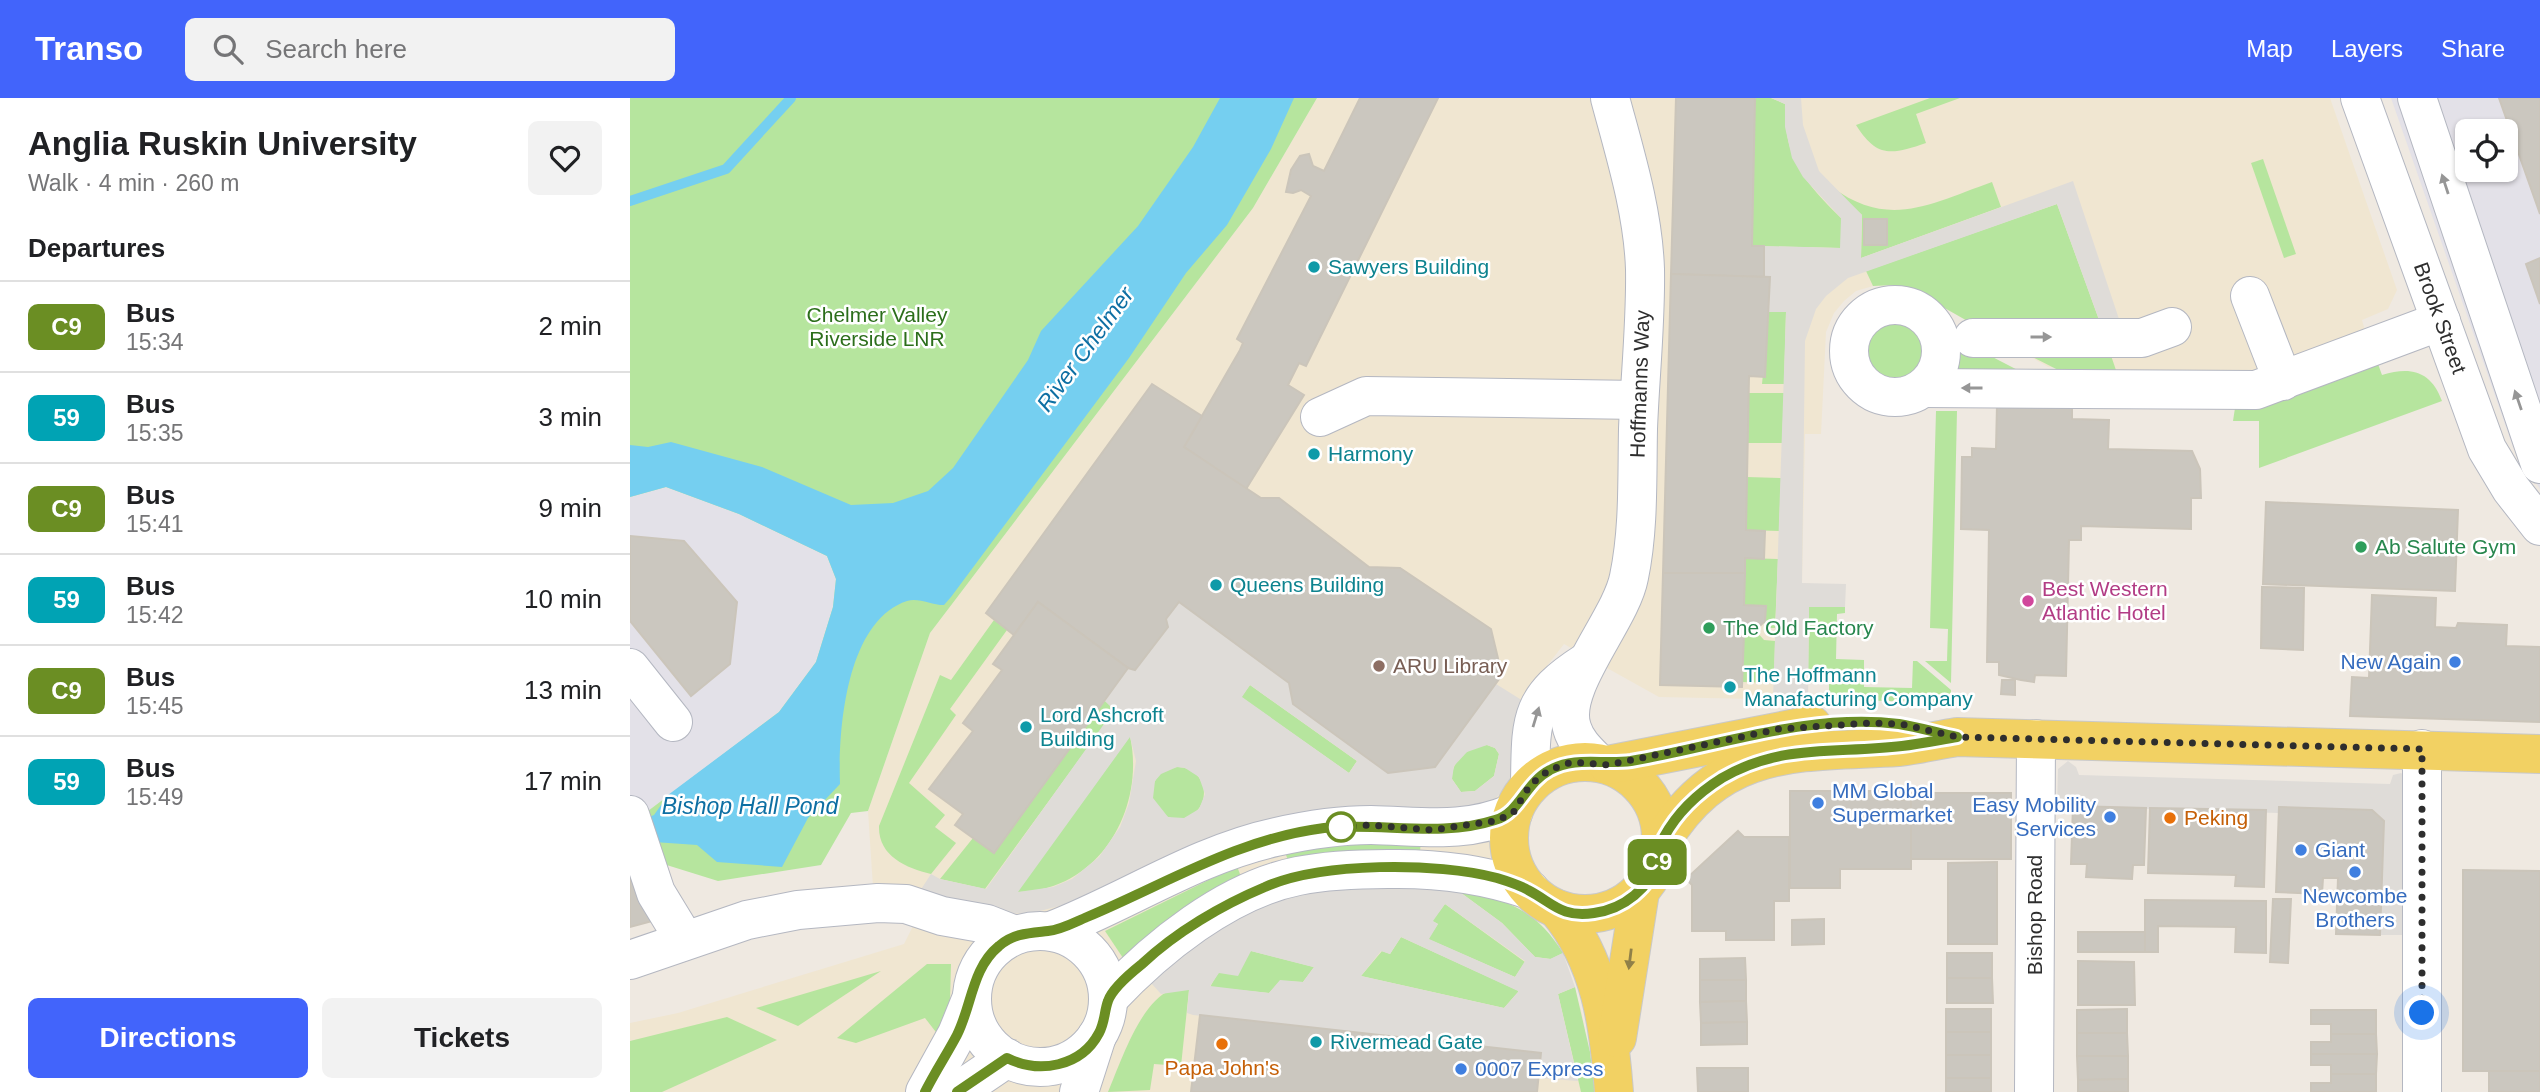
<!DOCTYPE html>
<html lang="en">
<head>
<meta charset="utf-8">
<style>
  body { margin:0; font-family:Arial,sans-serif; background:#f2f2f2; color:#202124; height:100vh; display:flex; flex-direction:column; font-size:26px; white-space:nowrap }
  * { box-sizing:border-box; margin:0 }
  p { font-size:23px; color:#757577 }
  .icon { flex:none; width:38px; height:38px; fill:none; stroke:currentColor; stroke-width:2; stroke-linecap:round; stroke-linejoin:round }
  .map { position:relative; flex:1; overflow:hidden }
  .panel { display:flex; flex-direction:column; background:#fff; width:630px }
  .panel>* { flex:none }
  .badge { padding:0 14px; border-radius:10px; font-size:24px; line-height:46px }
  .buttons { position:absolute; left:1825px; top:21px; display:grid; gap:14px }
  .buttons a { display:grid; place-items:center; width:63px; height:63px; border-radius:10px; background:#fff; box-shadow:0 2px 5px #0004; font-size:35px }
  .you { position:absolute; width:35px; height:35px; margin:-18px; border:5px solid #fff; border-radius:50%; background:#1a73e8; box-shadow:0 0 0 10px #1a73e833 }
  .map>.badge { position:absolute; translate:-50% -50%; box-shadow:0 0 0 4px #fff }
  h2 { padding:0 28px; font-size:26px; line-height:63px }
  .round { display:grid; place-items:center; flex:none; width:74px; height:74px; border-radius:10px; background:#f2f2f2 }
  .head { display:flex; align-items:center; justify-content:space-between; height:119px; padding:0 28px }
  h1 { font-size:33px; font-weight:700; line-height:52px }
  .action { display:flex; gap:14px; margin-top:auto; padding:14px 28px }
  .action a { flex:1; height:80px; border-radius:10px; background:#4264fb; color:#fff; font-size:28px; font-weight:700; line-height:80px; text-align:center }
  .action a+a { background:#f2f2f2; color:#202124 }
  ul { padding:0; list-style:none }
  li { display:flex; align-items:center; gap:21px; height:91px; padding:0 28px; border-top:2px solid #e0e0e0 }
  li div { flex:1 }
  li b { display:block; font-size:26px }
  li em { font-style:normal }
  li .badge { min-width:77px; font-weight:700; text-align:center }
  header { display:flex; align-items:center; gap:42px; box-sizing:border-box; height:98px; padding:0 35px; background:#4264fb; color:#fff }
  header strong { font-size:33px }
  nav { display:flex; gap:38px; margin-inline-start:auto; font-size:24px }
  .search { width:490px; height:63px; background:#f2f2f2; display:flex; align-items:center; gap:18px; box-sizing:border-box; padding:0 24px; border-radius:10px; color:#757577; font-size:26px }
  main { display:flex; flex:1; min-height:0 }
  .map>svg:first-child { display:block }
  .industrial { fill:#e3e1e8; fill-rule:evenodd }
  .education { fill:#f0e6d1 }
  .green { fill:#b6e59e }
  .plaza { fill:#dfdcd8; fill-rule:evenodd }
  .water { fill:#75cff0 }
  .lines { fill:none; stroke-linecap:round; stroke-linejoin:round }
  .stream { stroke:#75cff0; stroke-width:10 }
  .building { fill:#cbc7bf; stroke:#cbc5ba; stroke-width:2 }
  .minor-casing { stroke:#b4b7c1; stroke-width:40 }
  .major-casing { stroke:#c9c9c9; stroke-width:40 }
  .minor { stroke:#fff; stroke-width:38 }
  .major { stroke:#f2d163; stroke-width:38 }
  .oneway { fill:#969696 }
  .oneway2 { fill:#908048 }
  .line-casing { stroke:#fff; stroke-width:16 }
  .line { stroke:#6b8e23; stroke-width:10 }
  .walk { stroke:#2e2e2e; stroke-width:7; stroke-dasharray:0 12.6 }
  .culture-dot { fill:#0f9aa8; stroke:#fff; stroke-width:2.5 }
  .leisure-dot { fill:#2e9e5b; stroke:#fff; stroke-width:2.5 }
  .hotel-dot { fill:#d1479c; stroke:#fff; stroke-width:2.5 }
  .shop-dot { fill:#3f7fe0; stroke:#fff; stroke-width:2.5 }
  .education-dot { fill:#8d6e63; stroke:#fff; stroke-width:2.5 }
  .food-dot { fill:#e8710a; stroke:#fff; stroke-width:2.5 }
  .stop-dot { fill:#fff; stroke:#6b8e23; stroke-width:3.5 }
  .labels { text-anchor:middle; stroke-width:5; stroke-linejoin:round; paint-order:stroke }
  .culture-label { font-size:21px; fill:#0d838f; stroke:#fff; text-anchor:start }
  .park-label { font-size:21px; fill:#2c6e1b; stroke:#fff }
  .street-label { font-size:21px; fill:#2e2e2e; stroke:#fff }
  .leisure-label { font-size:21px; fill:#27864d; stroke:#fff; text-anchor:start }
  .hotel-label { font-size:21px; fill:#b23c85; stroke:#fff; text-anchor:start }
  .shop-label { font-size:21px; fill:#366cbe; stroke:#fff; text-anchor:start }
  .education-label { font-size:21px; fill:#785e54; stroke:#fff; text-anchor:start }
  .food-label { font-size:21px; fill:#c56008; stroke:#fff; text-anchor:start }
  .water-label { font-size:23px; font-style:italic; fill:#0d6fa3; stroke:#fff }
</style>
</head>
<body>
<header>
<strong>Transo</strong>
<div class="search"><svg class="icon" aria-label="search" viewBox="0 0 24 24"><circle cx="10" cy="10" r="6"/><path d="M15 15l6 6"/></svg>Search here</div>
<nav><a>Map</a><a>Layers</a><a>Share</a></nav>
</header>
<main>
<section class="panel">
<div class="head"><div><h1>Anglia Ruskin University</h1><p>Walk · 4 min · 260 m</p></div><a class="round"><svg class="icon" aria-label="heart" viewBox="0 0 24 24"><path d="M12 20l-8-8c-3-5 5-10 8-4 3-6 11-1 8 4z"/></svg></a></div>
<h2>Departures</h2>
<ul>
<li><span class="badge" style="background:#6b8e23;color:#fff">C9</span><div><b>Bus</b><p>15:34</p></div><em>2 min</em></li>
<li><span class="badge" style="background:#00a3b4;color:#fff">59</span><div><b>Bus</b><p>15:35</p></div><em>3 min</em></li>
<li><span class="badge" style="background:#6b8e23;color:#fff">C9</span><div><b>Bus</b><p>15:41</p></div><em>9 min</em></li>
<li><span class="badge" style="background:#00a3b4;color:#fff">59</span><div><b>Bus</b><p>15:42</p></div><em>10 min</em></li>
<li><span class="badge" style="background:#6b8e23;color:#fff">C9</span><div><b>Bus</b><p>15:45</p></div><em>13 min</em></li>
<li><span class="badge" style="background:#00a3b4;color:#fff">59</span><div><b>Bus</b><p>15:49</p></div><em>17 min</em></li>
</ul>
<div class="action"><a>Directions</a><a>Tickets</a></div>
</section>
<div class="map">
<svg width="1910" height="994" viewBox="0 0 1910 994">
  <rect width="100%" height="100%" fill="#efe9e1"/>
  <g class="industrial">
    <path d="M1761,0H1910V391L1883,349ZM1838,33H1876V72H1838Z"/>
    <path d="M36,389L109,416L197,458L206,481L203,509L186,564L149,614L14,716L0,720V399Z"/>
  </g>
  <path class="education" d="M687,0H1700L1767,192L1758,211L1732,222L1736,236L1633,275H1487L1418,269L1283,192L1263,187L1243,188L1226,193L1214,203L1204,215L1196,234L1191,336H1175L1172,485H1180L1178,602L1029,599L934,546L906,582L881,683L865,723L860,761L873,801L909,824L933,855L952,915L965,994H0V925L48,915L274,846L285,824L243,789L238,713L300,535L623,110Z"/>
  <g class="green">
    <path d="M0,0H687L623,110L300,535L238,713L221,715L191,767L88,783L27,764L14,716L149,614L186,564L203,509L206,481L197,458L109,416L36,389L0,399Z"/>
    <path d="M1125,0H1141L1155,6C1154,61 1174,83 1211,120V150L1122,148Z"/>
    <path d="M1300,0H1330L1286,16L1296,45C1261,57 1247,60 1226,27Z"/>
    <path d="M1633,61L1666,156L1654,160L1621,65Z"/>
    <path d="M1362,84L1371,109L1231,160L1232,117L1202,89C1259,132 1302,105 1362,84Z"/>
    <path d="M1427,106L1472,230L1348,229L1283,192L1263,187L1243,188L1236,173Z"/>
    <path d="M1139,214H1156L1154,286H1132Z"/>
    <circle cx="1265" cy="253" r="33"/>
    <path d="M1320,237L1407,282L1313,278L1319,260Z"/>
    <path d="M1477,246L1487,275L1436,276L1379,247Z"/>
    <path d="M1748,266L1752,277C1781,268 1801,273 1812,303L1629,370V323H1603L1605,310Z"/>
    <path d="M1119,295H1154L1152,345H1118Z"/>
    <path d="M1306,313H1327L1321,585L1295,563H1317L1318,531L1300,530Z"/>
    <path d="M1117,379L1151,380L1149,433L1116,432Z"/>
    <path d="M1115,460L1148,461L1145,530H1139L1133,524L1135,508L1114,507Z"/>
    <path d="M1179,509H1215V515L1207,516L1206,561L1234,562V589L1282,590L1283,563H1287L1321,592V604L1199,602V585H1178Z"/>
    <path d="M364,522L377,532L320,611L326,617L279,685L315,717L305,729L326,745L301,776C276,770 248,758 249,728L310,577L321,582Z"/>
    <path d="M1125,532L1134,542L1145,543L1144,585L1112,584L1114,535Z"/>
    <path d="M620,587L727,663L719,675L611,599Z"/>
    <path d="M474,602L485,612L355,791L310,781L343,740L364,755Z"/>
    <path d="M500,638C516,712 468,794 387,794Z"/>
    <path d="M857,647L865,650L869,656L864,678L845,693L831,694L822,681C821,662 839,648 857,647Z"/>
    <circle cx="548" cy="695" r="26"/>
    <path d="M791,742L790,754L658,762L654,752Z"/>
    <path d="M607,768L611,779L493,860L475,833Z"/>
    <path d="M823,789C873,801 905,809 933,855L921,861L905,859L872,825Z"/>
    <path d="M815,806L895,864L885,879L798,841L808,826L802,823Z"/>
    <path d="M771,839L889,893L874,910L731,878L752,853L760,856Z"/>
    <path d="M621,853L684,869L673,884L650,883L639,895L580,889L588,875Z"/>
    <path d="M297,866H321L320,904L309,938L295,920L226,945L207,940Z"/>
    <path d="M251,873L168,928L126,910Z"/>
    <path d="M945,889L960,954L965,994H951L928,896Z"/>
    <path d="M541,892H559L551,968L524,966L520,992L478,994C491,964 510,904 541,892Z"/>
    <path d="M97,919L147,942L32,994H0V943Z"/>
  </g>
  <g class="plaza">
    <path d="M1141,0H1171L1173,27L1189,73L1232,117L1231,160L1443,83L1489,221L1472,230L1427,106L1218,180L1196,198L1186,211L1175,243L1172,485L1216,486L1215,509H1179L1178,602L1143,601L1156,214H1139L1140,179H1134V148L1210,150L1211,120L1173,79L1162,60L1155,29V6Z"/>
    <path d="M549,504L659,585L805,669L866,586L898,606L881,683L864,702L834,716L706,712L635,722L437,806L406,814L381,816L288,796L301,776L310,781L356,791L484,612L474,602L498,570L505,572L538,530L536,521ZM620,587L727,663L719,675L612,599ZM500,639L506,663L499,705L490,729L469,759L442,781L423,789L388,794ZM857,647L865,650L869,656L864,678L845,693L831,694L822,681L824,668L837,654ZM547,669L555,670L569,679L575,696L569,711L554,720L538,719L523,700L525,683L531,676Z"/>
    <path d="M1438,663L1446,669L1449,677L1760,686L1763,677L1771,675L1775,678L1774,837H1750L1754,723L1742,712L1649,709L1648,715L1427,708L1428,671Z"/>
    <path d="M823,789L872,825L905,859L920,861L933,855L945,889L928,896L948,983L908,980L910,955L563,917L557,915L559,892L531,896L521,885L550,857L625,810L692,791ZM815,806L895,863L885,879L799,841L808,826L803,823ZM771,839L888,893V894L874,910L731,878L751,853L760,856ZM621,853L683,869H684L673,884L650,882L639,895L580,888L589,875L608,878Z"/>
  </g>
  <path class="water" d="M590,0H664L641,51L597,127L556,175L499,260L321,499L314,507C301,507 288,499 277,503C216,523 208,632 210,686L178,720L152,769L87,764L67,747L24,744L16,720L24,717L38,697L149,614L186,564L203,509L206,481L197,458L109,416L36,389L0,399V347L18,349L41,344L132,369L221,407L263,405L298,393L323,370L398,262L411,233L508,128L563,49Z"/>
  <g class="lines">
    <path class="stream" d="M0,103L96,71L161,0"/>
  </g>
  <g class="building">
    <path d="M730,0H808L676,268L669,265L658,287L674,297L616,391L554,349L610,252L613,245L607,241L681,98L671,92L663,95L656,94L661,72L670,58L679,56L683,68L694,73Z"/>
    <path d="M1046,0H1125L1122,148H1134V179L1041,176Z"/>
    <path d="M1869,0H1910V116Z"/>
    <rect x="1234" y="121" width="23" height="26"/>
    <path d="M1910,160V206L1896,166Z"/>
    <path d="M1041,176L1140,179L1135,279L1119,278L1116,432L1135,433L1134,461L1115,460V475H1033Z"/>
    <path d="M522,286L572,318L554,349L631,400H649L739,469L770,470L861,531L872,577L805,669L758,675L663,606L659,585L549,504L536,521L538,529L505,572L498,570L408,504L384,537L356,515Z"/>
    <path d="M1367,307L1442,308V321L1479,322L1478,351L1562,353L1570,371L1571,400H1561V431L1451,428V442H1439L1436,578L1405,577L1404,584L1391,582L1369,577V564H1357L1359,432L1331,431L1332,359H1342V350L1366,351Z"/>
    <path d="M1636,404L1828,412L1825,493L1633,486Z"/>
    <path d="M0,438L54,443L107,504L100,566L61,598L0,523Z"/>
    <path d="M1033,475H1115L1114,507L1136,508L1135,523L1122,535H1114L1112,589L1030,587Z"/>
    <path d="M1632,489L1674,490L1673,552L1631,550Z"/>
    <path d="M1742,497L1806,500L1805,529L1826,530L1828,525L1877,527L1876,548L1910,549V624L1720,618L1722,579L1739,580Z"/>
    <path d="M408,504L498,570L364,755L325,727L333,716L299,691L343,633L333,625L372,572L363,566Z"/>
    <path d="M1372,582H1385V597L1371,596Z"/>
    <path d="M1160,693H1256V702H1281V771H1210V790H1160Z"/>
    <rect x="1281" y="695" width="100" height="66"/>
    <path d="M1443,708L1516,710L1514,767H1503L1502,781L1456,779L1457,766H1441Z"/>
    <path d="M1649,709L1742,712L1754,723L1750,837L1706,836L1708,780H1693L1692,796L1646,794Z"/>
    <path d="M1520,710L1636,712L1634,789L1605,788L1606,777L1518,775Z"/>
    <path d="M1108,733L1114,739H1159V803H1144V842H1096V833H1062V787L1056,781Z"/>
    <path d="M0,763L22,823L0,829Z"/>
    <path d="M1367,764V846H1318V765Z"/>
    <path d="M1833,772L1910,773V973H1833Z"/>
    <path d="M1643,801H1661L1658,865L1640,864Z"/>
    <path d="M1515,802L1636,803V855L1605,854L1606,829L1528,828V854H1515Z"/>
    <path d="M1194,821V846L1162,847V822Z"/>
    <rect x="1448" y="834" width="67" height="20"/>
    <rect x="1317" y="855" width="45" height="25"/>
    <path d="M1115,860L1116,882H1070V861Z"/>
    <path d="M1448,863L1504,864L1505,907H1448Z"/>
    <path d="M1317,880H1362L1363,905H1317Z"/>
    <path d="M1070,882H1116V903L1070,904Z"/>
    <path d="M1116,903L1117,924L1071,925L1070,904Z"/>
    <rect x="1316" y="911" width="45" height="23"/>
    <path d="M1497,911V935H1447V912Z"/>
    <path d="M1681,912H1746V936H1701V926H1681Z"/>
    <path d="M570,917L911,955L907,994H561Z"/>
    <path d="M1117,924V946L1071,947V925Z"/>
    <rect x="1316" y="934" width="45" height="23"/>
    <path d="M1447,935H1497L1498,958H1447Z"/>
    <path d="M1701,936H1746L1747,956H1681V944H1701Z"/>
    <path d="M1681,956H1747L1746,976H1701V967H1681Z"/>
    <rect x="1316" y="957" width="45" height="23"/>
    <path d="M1447,958H1498V981L1448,982Z"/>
    <path d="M1067,970H1118V994H1068Z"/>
    <rect x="1859" y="973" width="51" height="21"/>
    <path d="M1701,976H1746V994H1681V985H1701Z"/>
    <rect x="1316" y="980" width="45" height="14"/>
    <path d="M1498,981V994H1448V982Z"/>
  </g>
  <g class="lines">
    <defs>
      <g id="minor">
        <path d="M1730,0L1857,351L1881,391L1910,428"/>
        <path d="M1787,0L1910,366"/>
        <path d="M1620,198L1653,283"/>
        <circle cx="1265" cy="253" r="46"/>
        <path d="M1343,240H1512L1542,229"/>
        <path d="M1294,290L1626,292L1811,223"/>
        <path d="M690,319L736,298L1009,302"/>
        <path d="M0,570L43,624"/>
        <path d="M1792,651V994"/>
        <path d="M967,664C957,654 946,644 942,630C928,589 991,522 999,479C1009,431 1007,380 1008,331C1010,278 1016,224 1015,171C1013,113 995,56 980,0"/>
        <path d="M900,687C901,622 898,601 956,564"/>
        <path d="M0,717L26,795L54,841"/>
        <path d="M421,833C496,804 567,756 646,739C677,732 710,727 741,727C793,728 834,736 883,715"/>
        <circle cx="410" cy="901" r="68"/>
        <path d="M0,862L117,822L168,812L248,805L276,806L312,818L357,826L385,837"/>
        <path d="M478,901C526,850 597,792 668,778C698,772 728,771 758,771C807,770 854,776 900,792"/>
        <path d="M295,994L327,936L342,899"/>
        <path d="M327,994L377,960"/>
        <path d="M449,994L467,938"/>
        <path d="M1404,994L1406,641"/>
      </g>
      <g id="major">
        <circle cx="955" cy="740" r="76"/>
        <path d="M978,667L1182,627"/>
        <path d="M1032,743C1092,645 1169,655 1268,649C1288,647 1308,642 1327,639L1910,656"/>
        <path d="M927,811C971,863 979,928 984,994"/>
        <path d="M987,940L1010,794"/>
      </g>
    </defs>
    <use href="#minor" class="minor-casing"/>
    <use href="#major" class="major-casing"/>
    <use href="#minor" class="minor"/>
    <use href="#major" class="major"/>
  </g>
  <defs><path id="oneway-solid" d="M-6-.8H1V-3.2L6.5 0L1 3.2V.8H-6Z" transform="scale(1.75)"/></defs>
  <g class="oneway">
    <use href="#oneway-solid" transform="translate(1815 86) rotate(-108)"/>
    <use href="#oneway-solid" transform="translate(1411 239)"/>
    <use href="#oneway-solid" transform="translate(1342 290) rotate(-180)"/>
    <use href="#oneway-solid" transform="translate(1888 302) rotate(-109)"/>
    <use href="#oneway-solid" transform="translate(906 619) rotate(-73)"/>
  </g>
  <use class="oneway2" href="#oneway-solid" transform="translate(1000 861) rotate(97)"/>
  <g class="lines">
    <defs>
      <path id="line" d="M295,994C305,974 317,956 327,937C342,907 342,870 369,848C384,835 400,835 418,833C431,832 445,824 457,819C536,786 607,741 694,730C751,724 810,740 865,722C890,715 895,685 920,672C945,658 973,667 1001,663C1090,648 1177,615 1269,626C1288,629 1308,635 1327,639C1309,642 1290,646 1272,648C1207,656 1152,645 1092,680C1068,695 1047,715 1034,739C1030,746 1031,753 1029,761C1020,790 994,811 964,815C931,820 923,805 898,792C889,787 877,783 867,780C807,764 691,764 635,789C592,807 546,834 512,866C502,874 482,891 478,903C474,914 475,924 469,935C451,969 409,976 377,960L327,994"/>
    </defs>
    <use href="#line" class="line-casing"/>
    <use href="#line" class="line"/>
    <path class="walk" d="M711,729L740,727L802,732L865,723L883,715L900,687L919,672L942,664L978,667L1149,631L1241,625L1271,626L1327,639L1792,651V915"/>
  </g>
  <g class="culture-dot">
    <circle cx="684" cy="169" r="7"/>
    <circle cx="684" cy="356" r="7"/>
    <circle cx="586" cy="487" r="7"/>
    <circle cx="1100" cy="589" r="7"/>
    <circle cx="396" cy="629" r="7"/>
    <circle cx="686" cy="944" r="7"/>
  </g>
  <g class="leisure-dot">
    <circle cx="1731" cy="449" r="7"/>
    <circle cx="1079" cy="530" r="7"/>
  </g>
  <circle class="hotel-dot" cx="1398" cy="503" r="7"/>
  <g class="shop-dot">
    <circle cx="1825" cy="564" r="7"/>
    <circle cx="1188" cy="705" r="7"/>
    <circle cx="1480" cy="719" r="7"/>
    <circle cx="1671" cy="752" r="7"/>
    <circle cx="1725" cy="774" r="7"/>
    <circle cx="831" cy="971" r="7"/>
  </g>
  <circle class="education-dot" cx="749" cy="568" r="7"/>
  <g class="food-dot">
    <circle cx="1540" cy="720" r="7"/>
    <circle cx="592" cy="946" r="7"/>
  </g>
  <circle class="stop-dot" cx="711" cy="729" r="14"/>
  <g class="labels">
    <g class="culture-label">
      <text x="698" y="176">Sawyers Building</text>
      <text x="698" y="363">Harmony</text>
      <text x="600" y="494">Queens Building</text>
      <text x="1114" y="584">The Hoffmann<tspan x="1114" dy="24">Manafacturing Company</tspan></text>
      <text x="410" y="624">Lord Ashcroft<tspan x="410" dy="24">Building</tspan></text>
      <text x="700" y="951">Rivermead Gate</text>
    </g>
    <g class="park-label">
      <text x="247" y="224">Chelmer Valley<tspan x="247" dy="24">Riverside LNR</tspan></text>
    </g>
    <g class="street-label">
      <text transform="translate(1810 220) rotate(70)" y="7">Brook Street</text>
      <text transform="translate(1010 286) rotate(-88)" y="7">Hoffmanns Way</text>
      <text transform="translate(1405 817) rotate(-90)" y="7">Bishop Road</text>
    </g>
    <g class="leisure-label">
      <text x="1745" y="456">Ab Salute Gym</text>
      <text x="1093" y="537">The Old Factory</text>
    </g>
    <g class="hotel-label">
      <text x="1412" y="498">Best Western<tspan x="1412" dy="24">Atlantic Hotel</tspan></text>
    </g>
    <g class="shop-label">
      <text x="1811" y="571" text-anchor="end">New Again</text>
      <text x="1202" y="700">MM Global<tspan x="1202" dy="24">Supermarket</tspan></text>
      <text x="1466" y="714" text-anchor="end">Easy Mobility<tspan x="1466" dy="24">Services</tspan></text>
      <text x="1685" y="759">Giant</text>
      <text x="1725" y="805" text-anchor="middle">Newcombe<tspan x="1725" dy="24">Brothers</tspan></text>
      <text x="845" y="978">0007 Express</text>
    </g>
    <g class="education-label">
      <text x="763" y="575">ARU Library</text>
    </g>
    <g class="food-label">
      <text x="1554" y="727">Peking</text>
      <text x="592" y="977" text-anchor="middle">Papa John's</text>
    </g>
    <g class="water-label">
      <text transform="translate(455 251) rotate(-54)" y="8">River Chelmer</text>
      <text x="120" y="716">Bishop Hall Pond</text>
    </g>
  </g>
</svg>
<div class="buttons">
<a><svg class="icon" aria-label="locate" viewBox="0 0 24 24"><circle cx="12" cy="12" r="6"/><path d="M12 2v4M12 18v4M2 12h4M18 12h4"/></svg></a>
</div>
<div class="you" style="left:1792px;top:915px"></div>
<b class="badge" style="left:1027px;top:764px;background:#6b8e23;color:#fff">C9</b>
</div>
</main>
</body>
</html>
